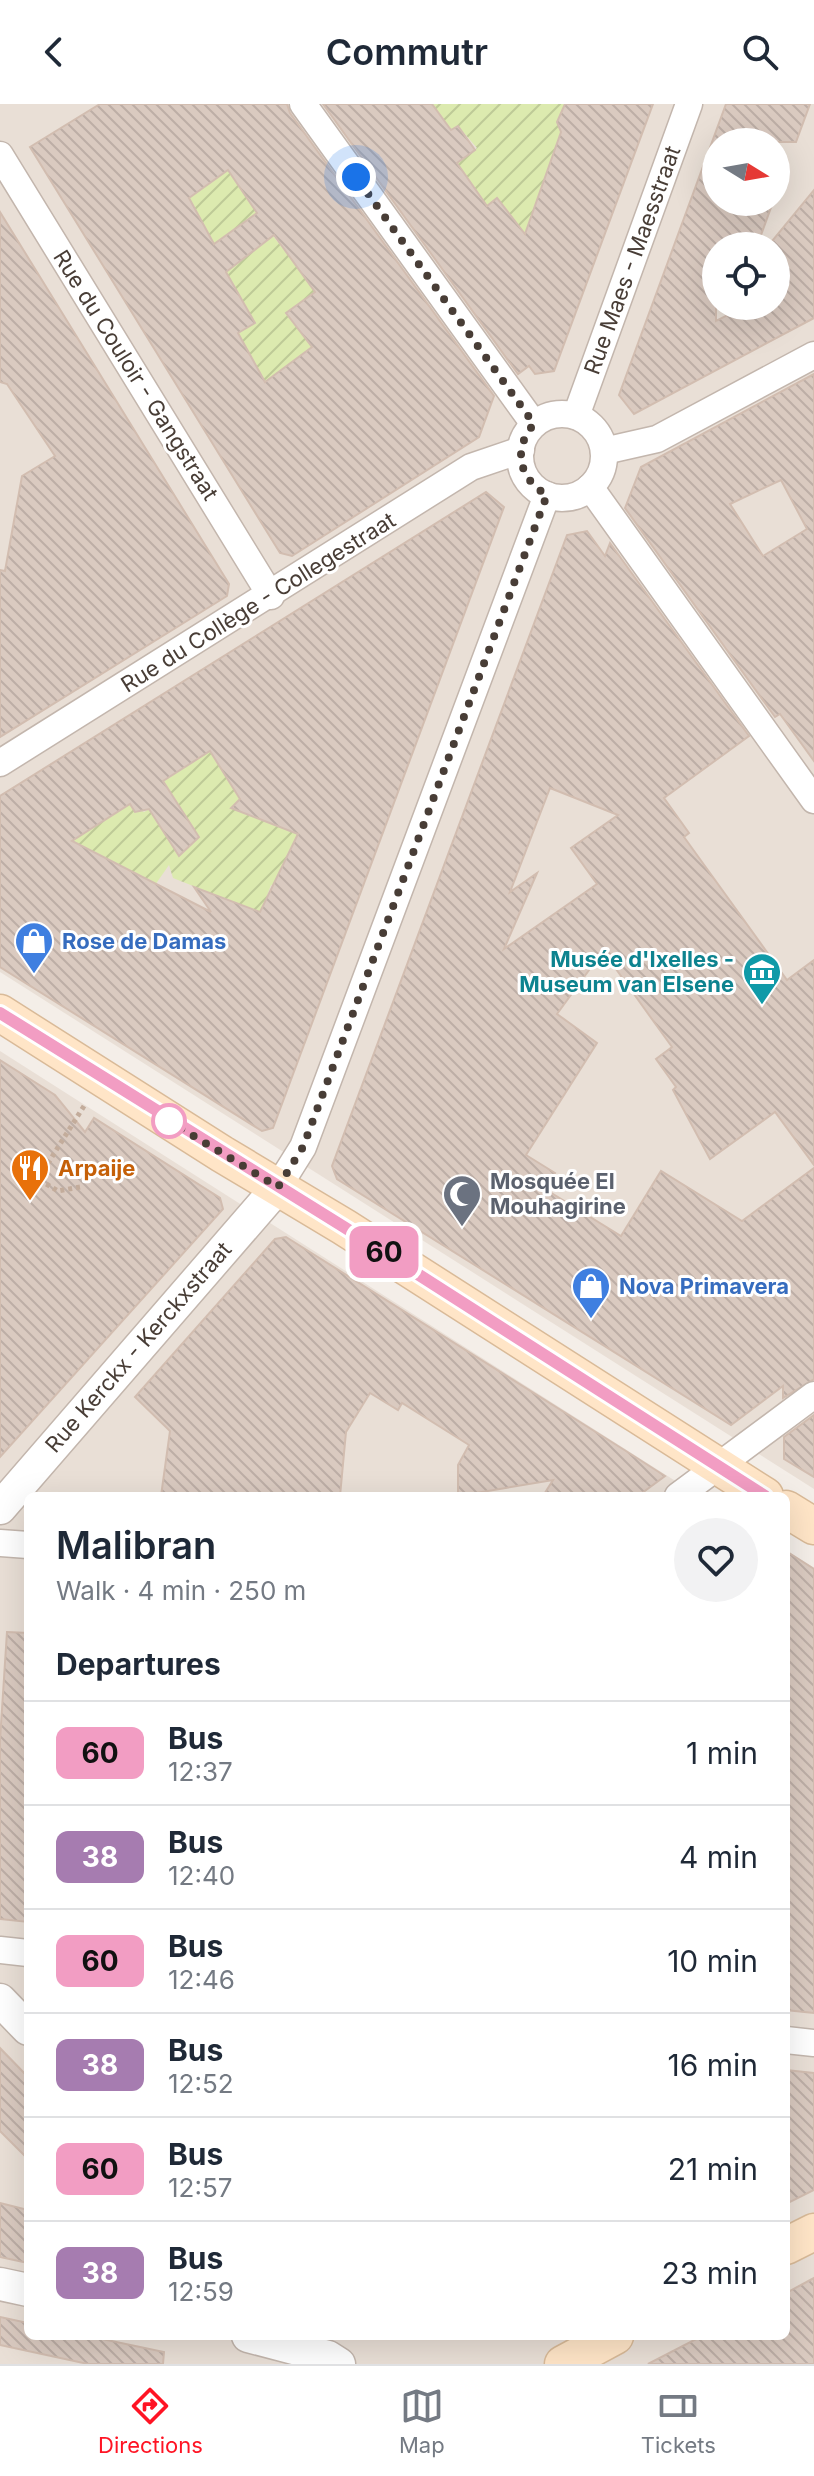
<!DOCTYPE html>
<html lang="en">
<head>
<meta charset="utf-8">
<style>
  body { margin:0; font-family:Inter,sans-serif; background:#f2f2f3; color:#1f2937; height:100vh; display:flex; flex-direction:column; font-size:30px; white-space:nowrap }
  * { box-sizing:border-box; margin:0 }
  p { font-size:26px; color:#747a83 }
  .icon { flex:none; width:44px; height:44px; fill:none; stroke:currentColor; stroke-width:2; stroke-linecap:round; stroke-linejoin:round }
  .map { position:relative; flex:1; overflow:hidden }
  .side { position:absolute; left:24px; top:1388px; width:766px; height:848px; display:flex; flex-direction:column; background:#fff; border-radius:12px; box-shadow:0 8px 32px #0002 }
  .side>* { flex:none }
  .badge { padding:0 16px; border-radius:12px; font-size:28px; line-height:52px }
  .needle { width:52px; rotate:101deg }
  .fabs { position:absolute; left:702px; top:24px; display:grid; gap:16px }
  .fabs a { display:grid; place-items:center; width:88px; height:88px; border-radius:50%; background:#fff; box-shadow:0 8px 32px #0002; font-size:40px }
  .you { position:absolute; width:40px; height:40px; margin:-20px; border:6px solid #fff; border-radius:50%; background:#1a73e8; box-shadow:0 0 0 12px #1a73e833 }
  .map>.badge { position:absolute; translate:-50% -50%; box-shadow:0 0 0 4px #fff }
  h2 { padding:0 32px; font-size:30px; line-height:72px }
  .round { display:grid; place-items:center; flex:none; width:84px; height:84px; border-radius:42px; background:#f2f2f3 }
  .summary { display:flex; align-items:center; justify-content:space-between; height:136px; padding:0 32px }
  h1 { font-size:38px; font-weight:600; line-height:60px }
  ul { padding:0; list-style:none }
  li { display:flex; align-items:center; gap:24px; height:104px; padding:0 32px; border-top:2px solid #e0e1e3 }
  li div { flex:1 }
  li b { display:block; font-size:30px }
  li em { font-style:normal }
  li .badge { min-width:88px; font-weight:700; text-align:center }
  header { display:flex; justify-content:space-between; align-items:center; height:104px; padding:0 32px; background:#fff; font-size:36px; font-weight:600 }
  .menu { display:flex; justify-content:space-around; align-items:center; height:112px; border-top:2px solid #e0e1e3; background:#fff; font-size:22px; color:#747a83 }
  .menu a { display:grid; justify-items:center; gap:4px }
  .menu .active { color:#ff1424 }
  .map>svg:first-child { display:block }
  .residential { fill:#e9dfd6; fill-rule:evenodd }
  .garden { fill:url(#garden-furrows) }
  .building { fill:url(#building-back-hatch); stroke:#d2bdb0; stroke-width:2; fill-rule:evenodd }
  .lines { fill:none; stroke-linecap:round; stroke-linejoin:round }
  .minor-casing { stroke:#c3b6ad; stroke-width:29 }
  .tertiary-casing { stroke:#c3b6ad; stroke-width:35 }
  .secondary-casing { stroke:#d9ba98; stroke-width:39 }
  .path { stroke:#c3ac9b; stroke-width:5; stroke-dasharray:4 4; stroke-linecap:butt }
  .minor { stroke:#fff; stroke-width:26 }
  .tertiary { stroke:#fff; stroke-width:32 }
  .secondary { stroke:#ffe5c7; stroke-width:36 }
  .line-casing { stroke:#fff; stroke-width:18 }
  .line { stroke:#f29dc3; stroke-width:12 }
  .walk { stroke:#483d36; stroke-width:8; stroke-dasharray:0 14.4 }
  .stop-dot { fill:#fff; stroke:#f29dc3; stroke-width:4 }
  .labels { text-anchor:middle; stroke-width:6; stroke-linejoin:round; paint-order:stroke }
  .street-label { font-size:22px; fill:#483d36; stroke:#fff }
  .shop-label { font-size:22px; font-weight:bold; fill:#366cbe; stroke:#fff; text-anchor:start }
  .culture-label { font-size:22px; font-weight:bold; fill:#0d838f; stroke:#fff; text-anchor:end }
  .food-label { font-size:22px; font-weight:bold; fill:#c56008; stroke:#fff; text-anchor:start }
  .worship-label { font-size:22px; font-weight:bold; fill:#5b616d; stroke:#fff; text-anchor:start }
</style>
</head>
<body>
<header><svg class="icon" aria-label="back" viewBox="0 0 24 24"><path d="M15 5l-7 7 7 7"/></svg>Commutr<svg class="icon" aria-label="search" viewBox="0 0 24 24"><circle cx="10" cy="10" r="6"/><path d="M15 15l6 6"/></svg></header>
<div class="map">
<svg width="814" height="2260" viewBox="0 0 814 2260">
  <defs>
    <pattern id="garden-furrows" width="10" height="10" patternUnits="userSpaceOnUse" patternTransform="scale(2)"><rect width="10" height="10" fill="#dceaaf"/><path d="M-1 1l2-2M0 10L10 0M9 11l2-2" fill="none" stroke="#beca97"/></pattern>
    <pattern id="building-back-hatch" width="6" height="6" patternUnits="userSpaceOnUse" patternTransform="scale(2)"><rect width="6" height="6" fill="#dacac0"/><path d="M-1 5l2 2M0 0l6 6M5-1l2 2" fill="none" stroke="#bdaea6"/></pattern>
  </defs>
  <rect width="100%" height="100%" fill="#f4eee8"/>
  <g class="residential">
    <path d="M0,0H814V1385L0,868ZM716,38H776V98H716ZM716,142H776V202H716Z"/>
    <path d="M0,947L699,1392H28V2232H786V1446L814,1464V2260H0Z"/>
  </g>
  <g class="garden">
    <path d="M432,0H575L572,8L563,5L557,18L564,22L545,72L546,159L479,108L457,59L477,44L458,22L451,26Z"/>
    <path d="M228,66L257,109L225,133L239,157L273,132L285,147L291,143L299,166L318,185L286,209L295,221L310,211L319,344L264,277L238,229L255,219L249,209L213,230L189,94Z"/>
    <path d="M210,647L240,695L232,704L305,716L289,788L271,781L261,809L173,774L169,761L137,807L102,795L122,762L61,731L130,700L144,708L173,692L164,677Z"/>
  </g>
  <g class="building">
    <path d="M100,0H287L290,9L494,292L479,333L292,452L280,449L30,43ZM228,66L257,109L214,140L189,94ZM274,131L315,188L286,209L312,243L265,278L238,229L255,219L226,168Z"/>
    <path d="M323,0H432L451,26L458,22L475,46L457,59L487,102L497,94L525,130L561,28L557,18L565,0H653L554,267L535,270L529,262L518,270Z"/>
    <path d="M726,0H810L796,38H716V98H773L757,142H716V217L746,202H776V142H768L814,86V214L634,310L619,291Z"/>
    <path d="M0,108L229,480L227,492L0,633V466L5,467L22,372L55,352L7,280L0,278Z"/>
    <path d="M814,270V657L780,610L775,613L625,404L641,363ZM781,376L807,425L763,452L730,400Z"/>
    <path d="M486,388L504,403L273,1024L262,1027L0,863V692ZM210,647L240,695L231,704L298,730L260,808L194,783L211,808L72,737L130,700L135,708L149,705L179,752L199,733L163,677Z"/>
    <path d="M587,427L605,452L610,439L749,632L664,694L689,729L684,733L787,876L814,856V1061L775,1008L710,1055L673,986L676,983L656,955L672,943L603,847L557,910L597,939L526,1051L555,1069L545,1085L621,1132L661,1067L742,1117L814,1064V1275L783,1294V1282L731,1321L337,1075L332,1062L567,431ZM550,684L618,711L571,744L597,780L504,845L537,769L510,788Z"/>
    <path d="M0,956L55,991L85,1028L94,1014L220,1094L223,1105L0,1353Z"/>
    <path d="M286,1133L626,1347L665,1372L638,1392H543L553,1376L458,1392V1361L469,1341L402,1299L398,1306L370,1289L346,1328L340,1392H161L170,1327L135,1293L275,1135Z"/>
    <path d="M814,1311V1373L784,1355V1333Z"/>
    <path d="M786,1447L814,1465V1909L786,1906Z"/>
    <path d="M7,1528L28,1529V1818L0,1815V1636Z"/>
    <path d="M0,1944L28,1973V2055L0,2027Z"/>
    <path d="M786,1966L814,1969V2086L786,2100Z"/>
    <path d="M0,2099L28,2106V2159L0,2153Z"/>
    <path d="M814,2174V2260H648L702,2232H786V2189Z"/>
    <path d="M0,2213L28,2219V2232H88L164,2248L163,2260H88L0,2241Z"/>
  </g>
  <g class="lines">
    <defs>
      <g id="minor">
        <path d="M303,0L534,320"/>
        <path d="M0,51L271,492"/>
        <circle cx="562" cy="352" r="42"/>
        <path d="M576,312L689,0"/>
        <path d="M604,347L657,335L814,251"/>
        <path d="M590,383L814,696"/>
        <path d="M0,659L471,363L521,346"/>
        <path d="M278,1083L303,1043L547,391"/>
        <path d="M678,1392L814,1291"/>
        <path d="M0,1439L28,1441"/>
        <path d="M0,1846L28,1849"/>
        <path d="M786,1936L814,1939"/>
      </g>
      <g id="tertiary">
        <path d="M0,1404L278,1083"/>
        <path d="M0,1896L28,1925"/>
        <path d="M0,2180L28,2186"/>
        <path d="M248,2232L328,2253L339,2260"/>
      </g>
      <g id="secondary">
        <path d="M0,909L222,1050L344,1123L765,1392"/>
        <path d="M786,1405L814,1422"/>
        <path d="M786,2142L814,2128"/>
        <path d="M563,2260L615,2232"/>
      </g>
    </defs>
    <use href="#minor" class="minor-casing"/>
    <use href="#tertiary" class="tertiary-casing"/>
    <use href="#secondary" class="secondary-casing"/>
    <path class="path" d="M80,1083L58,1087L38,1075L84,1002"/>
    <use href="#minor" class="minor"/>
    <use href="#tertiary" class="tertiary"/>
    <use href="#secondary" class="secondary"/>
  </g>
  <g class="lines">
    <defs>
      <path id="line" d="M0,909L344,1123L765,1392"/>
    </defs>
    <use href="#line" class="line-casing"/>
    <use href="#line" class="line"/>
    <path class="walk" d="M169,1017L278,1083L303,1043L547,391C519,375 512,345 534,320L356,73"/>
  </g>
  <defs>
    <symbol id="shop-pin" viewBox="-11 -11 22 30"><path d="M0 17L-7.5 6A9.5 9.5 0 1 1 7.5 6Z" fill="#3f7fe0" stroke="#fff"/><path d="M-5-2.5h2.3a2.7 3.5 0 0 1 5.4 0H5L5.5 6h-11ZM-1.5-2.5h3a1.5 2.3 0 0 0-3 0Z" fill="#fff"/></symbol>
    <symbol id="museum-pin" viewBox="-11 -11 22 30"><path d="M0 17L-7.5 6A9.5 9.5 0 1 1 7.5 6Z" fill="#0f9aa8" stroke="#fff"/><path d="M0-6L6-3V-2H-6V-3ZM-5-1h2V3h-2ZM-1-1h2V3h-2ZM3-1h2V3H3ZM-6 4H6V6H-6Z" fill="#fff"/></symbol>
    <symbol id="restaurant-pin" viewBox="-11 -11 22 30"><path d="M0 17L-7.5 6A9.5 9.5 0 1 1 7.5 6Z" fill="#e8710a" stroke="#fff"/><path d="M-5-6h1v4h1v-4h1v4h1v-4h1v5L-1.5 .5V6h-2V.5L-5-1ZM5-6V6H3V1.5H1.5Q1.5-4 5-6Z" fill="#fff"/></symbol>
    <symbol id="mosque-pin" viewBox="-11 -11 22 30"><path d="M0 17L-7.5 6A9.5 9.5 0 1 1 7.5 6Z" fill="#6b7280" stroke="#fff"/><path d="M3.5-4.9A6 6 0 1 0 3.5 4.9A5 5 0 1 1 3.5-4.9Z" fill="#fff"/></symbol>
  </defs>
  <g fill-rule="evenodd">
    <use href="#shop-pin" x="12" y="815" width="44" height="60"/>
    <use href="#museum-pin" x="740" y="846" width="44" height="60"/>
    <use href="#restaurant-pin" x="8" y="1042" width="44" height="60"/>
    <use href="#mosque-pin" x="440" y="1068" width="44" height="60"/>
    <use href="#shop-pin" x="569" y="1160" width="44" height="60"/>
  </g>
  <circle class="stop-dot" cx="169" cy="1017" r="16"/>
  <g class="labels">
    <g class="street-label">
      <text transform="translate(632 156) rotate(-70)" y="8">Rue Maes - Maesstraat</text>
      <text transform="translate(136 271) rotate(58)" y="8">Rue du Couloir - Gangstraat</text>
      <text transform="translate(258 498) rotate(-32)" y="8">Rue du Collège - Collegestraat</text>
      <text transform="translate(138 1243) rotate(-49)" y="8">Rue Kerckx - Kerckxstraat</text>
    </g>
    <g class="shop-label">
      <text x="62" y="845">Rose de Damas</text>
      <text x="619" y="1190">Nova Primavera</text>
    </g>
    <g class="culture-label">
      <text x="734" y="863">Musée d'Ixelles -<tspan x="734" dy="25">Museum van Elsene</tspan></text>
    </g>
    <g class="food-label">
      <text x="58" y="1072">Arpaije</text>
    </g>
    <g class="worship-label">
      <text x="490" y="1085">Mosquée El<tspan x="490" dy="25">Mouhagirine</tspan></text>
    </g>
  </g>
</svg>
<div class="fabs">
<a><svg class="needle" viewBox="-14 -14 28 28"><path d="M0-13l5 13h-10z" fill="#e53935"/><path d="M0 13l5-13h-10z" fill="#747a83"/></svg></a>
<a><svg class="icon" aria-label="locate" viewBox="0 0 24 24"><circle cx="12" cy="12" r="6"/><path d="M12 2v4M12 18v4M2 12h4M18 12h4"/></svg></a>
</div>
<div class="you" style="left:356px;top:73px"></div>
<b class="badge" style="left:384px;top:1148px;background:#f29dc3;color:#111">60</b>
<section class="side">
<div class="summary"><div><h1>Malibran</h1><p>Walk · 4 min · 250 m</p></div><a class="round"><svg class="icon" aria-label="heart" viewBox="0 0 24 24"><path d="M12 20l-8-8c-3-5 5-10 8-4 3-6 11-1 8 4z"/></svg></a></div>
<h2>Departures</h2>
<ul>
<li><span class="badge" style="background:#f29dc3;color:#111">60</span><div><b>Bus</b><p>12:37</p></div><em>1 min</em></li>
<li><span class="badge" style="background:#a67cb0;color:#fff">38</span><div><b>Bus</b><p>12:40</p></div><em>4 min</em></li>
<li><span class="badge" style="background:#f29dc3;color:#111">60</span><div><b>Bus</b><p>12:46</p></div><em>10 min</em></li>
<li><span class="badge" style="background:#a67cb0;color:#fff">38</span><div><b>Bus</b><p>12:52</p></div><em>16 min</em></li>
<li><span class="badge" style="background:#f29dc3;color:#111">60</span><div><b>Bus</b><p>12:57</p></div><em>21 min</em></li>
<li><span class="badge" style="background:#a67cb0;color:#fff">38</span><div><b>Bus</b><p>12:59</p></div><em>23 min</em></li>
</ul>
</section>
</div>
<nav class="menu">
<a class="active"><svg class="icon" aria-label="directions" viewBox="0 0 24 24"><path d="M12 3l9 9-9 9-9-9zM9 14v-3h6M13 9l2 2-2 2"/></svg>Directions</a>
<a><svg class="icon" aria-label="map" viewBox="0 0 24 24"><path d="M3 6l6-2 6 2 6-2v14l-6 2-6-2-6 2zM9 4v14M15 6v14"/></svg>Map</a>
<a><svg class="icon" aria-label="tickets" viewBox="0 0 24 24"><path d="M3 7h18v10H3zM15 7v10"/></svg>Tickets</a>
</nav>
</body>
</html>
